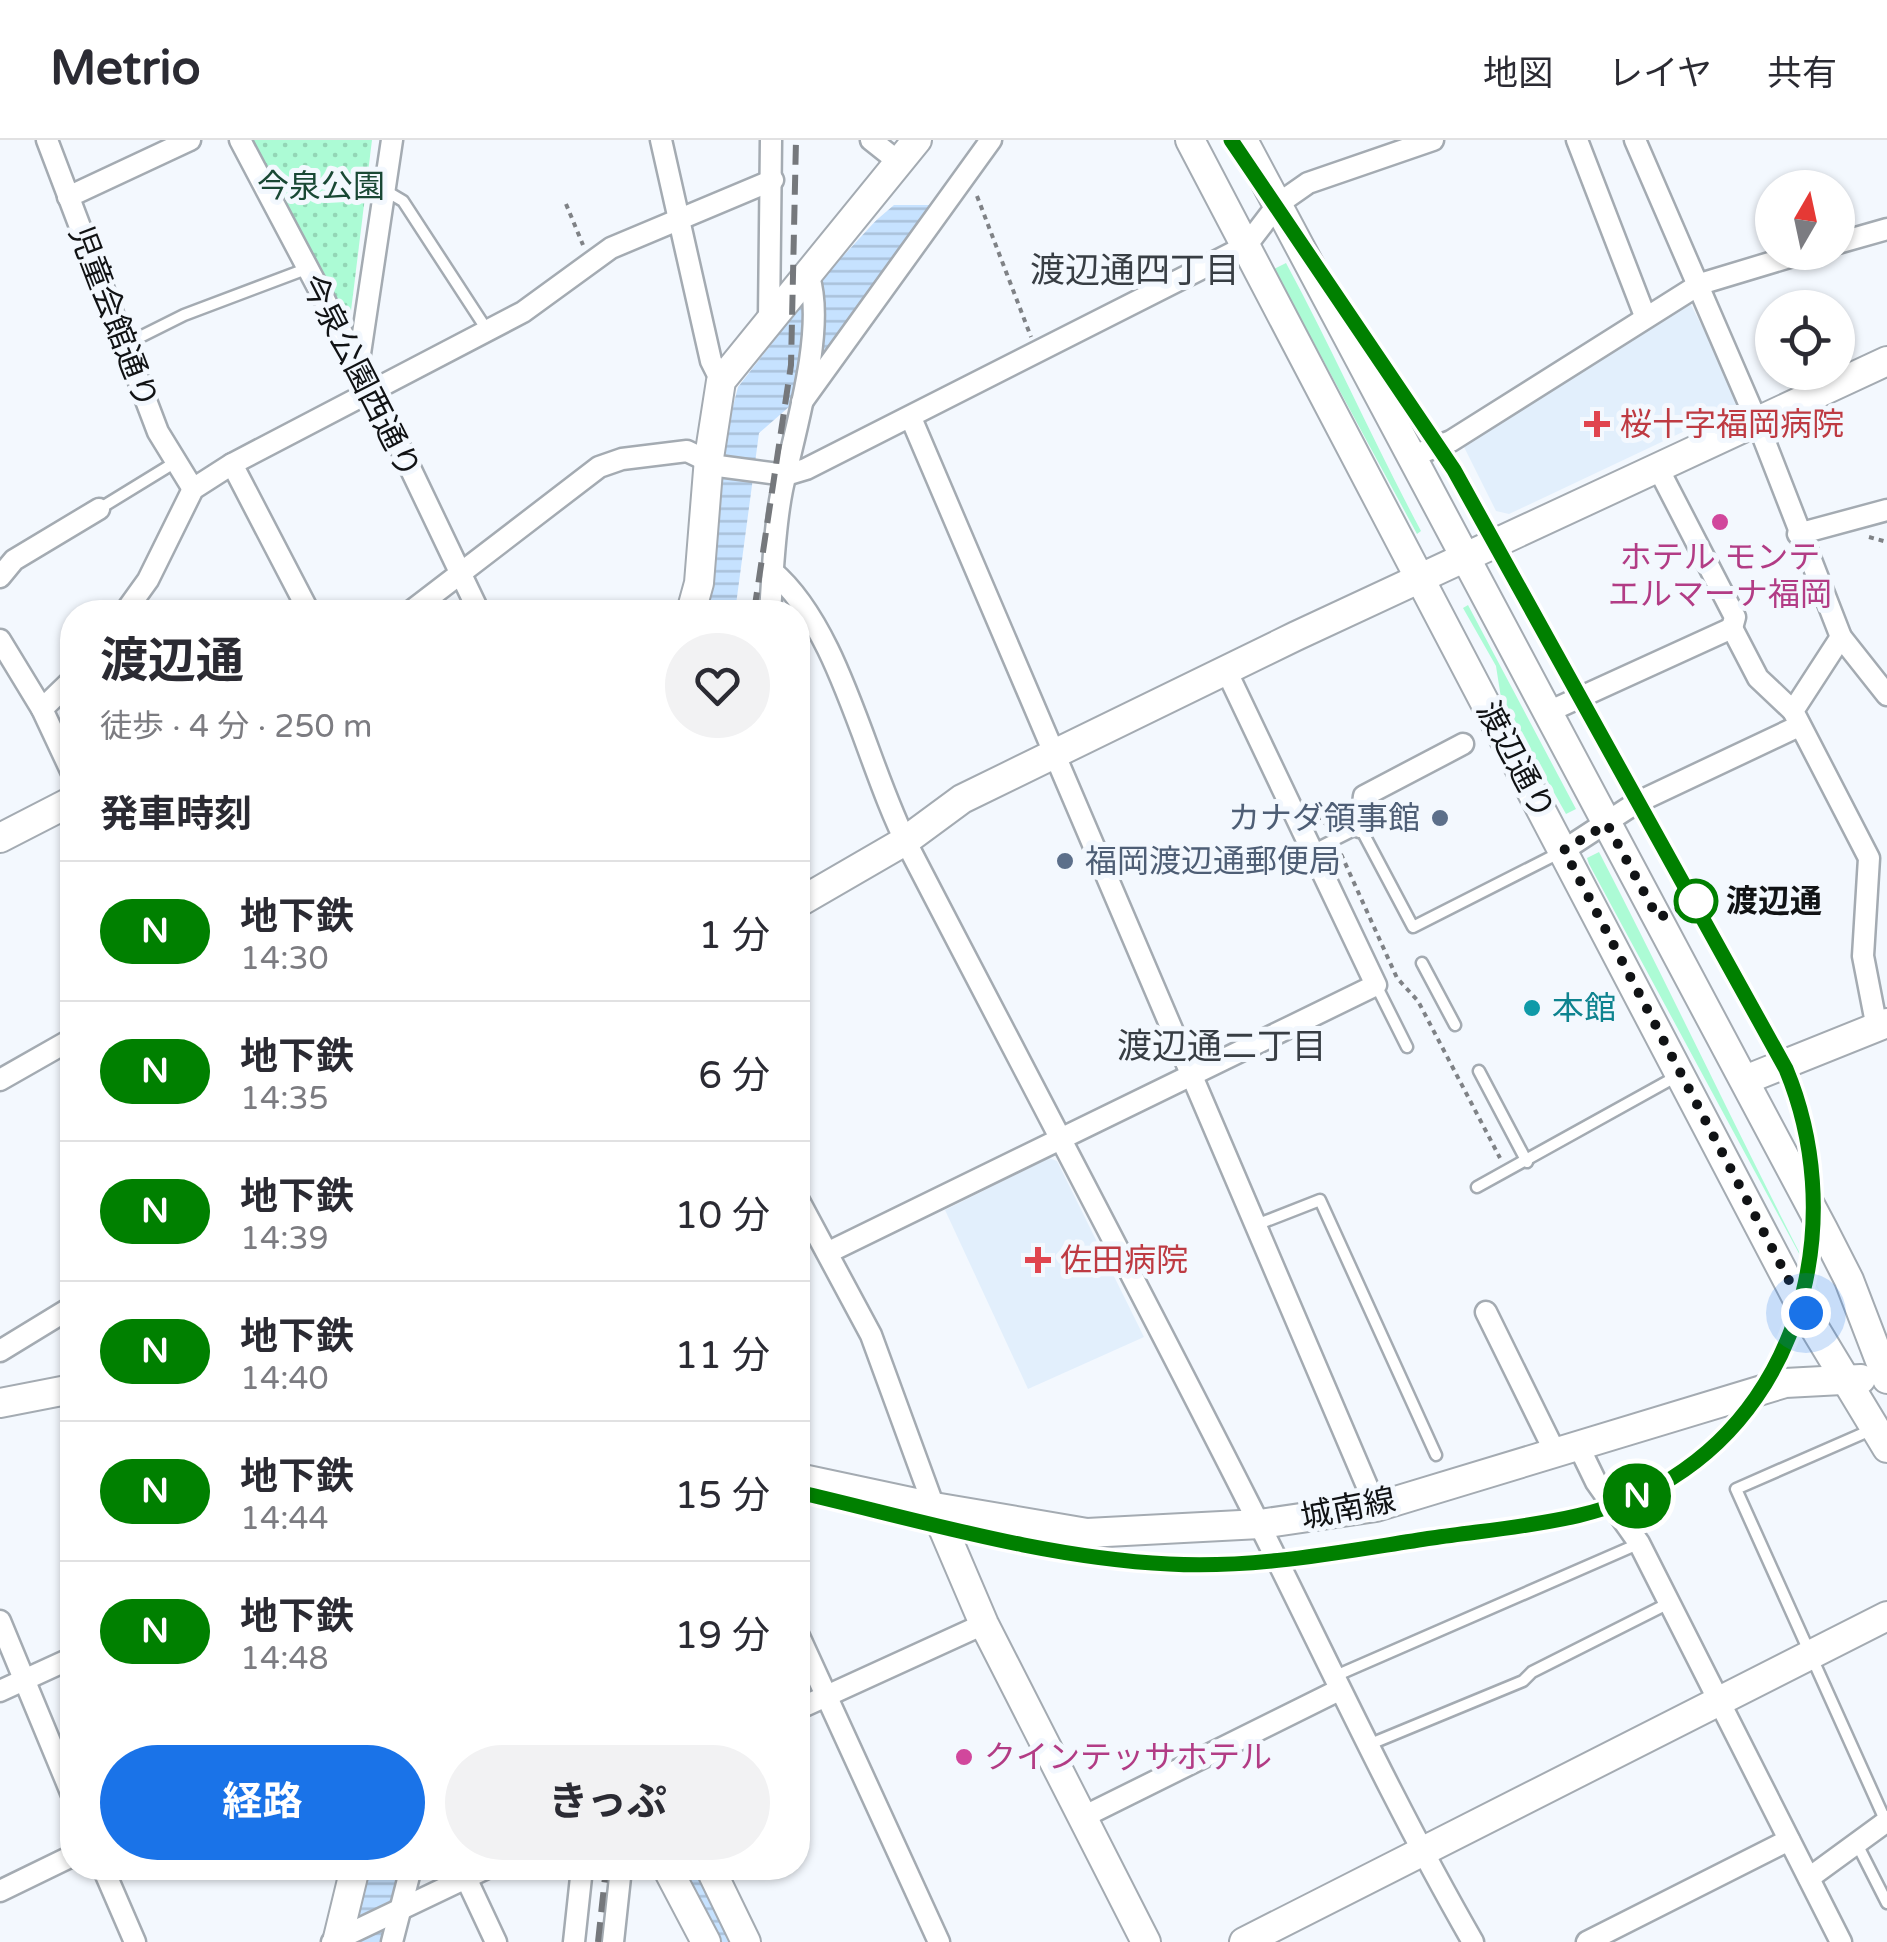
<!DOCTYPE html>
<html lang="ja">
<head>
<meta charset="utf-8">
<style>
  body { margin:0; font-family:"Varela Round","Noto Sans JP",sans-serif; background:#f2f2f3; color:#2b2b33; height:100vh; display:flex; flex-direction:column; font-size:38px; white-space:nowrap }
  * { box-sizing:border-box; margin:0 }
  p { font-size:32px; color:#7c7c81 }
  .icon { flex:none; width:55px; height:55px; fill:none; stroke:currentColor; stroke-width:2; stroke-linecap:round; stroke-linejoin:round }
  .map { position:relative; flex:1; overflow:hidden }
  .details { position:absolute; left:60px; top:460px; width:750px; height:1280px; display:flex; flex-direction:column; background:#fff; border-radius:40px; box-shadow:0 2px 8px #0004 }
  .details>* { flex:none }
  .badge { padding:0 20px; border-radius:32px; font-size:35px; line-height:65px }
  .needle { width:65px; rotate:9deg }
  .buttons { position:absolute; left:1755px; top:30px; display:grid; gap:20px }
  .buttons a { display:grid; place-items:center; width:100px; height:100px; border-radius:50%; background:#fff; box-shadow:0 2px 8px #0004; font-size:50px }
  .you { position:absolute; width:50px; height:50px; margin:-25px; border:8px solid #fff; border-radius:50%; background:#1a73e8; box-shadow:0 0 0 15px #1a73e833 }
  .map>.badge { position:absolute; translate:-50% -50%; box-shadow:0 0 0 5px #fff }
  h2 { padding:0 40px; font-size:38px; line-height:90px }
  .round { display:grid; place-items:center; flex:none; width:105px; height:105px; border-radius:52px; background:#f2f2f3 }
  .headline { display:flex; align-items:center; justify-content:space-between; height:170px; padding:0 40px }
  h1 { font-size:48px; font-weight:700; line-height:75px }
  .cta { display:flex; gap:20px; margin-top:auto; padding:20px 40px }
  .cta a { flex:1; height:115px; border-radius:60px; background:#1a73e8; color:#fff; font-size:40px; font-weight:700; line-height:115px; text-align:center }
  .cta a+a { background:#f2f2f3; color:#2b2b33 }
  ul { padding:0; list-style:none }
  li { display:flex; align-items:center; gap:30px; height:140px; padding:0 40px; border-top:2px solid #e1e1e2 }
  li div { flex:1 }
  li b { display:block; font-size:38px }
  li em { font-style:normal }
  li .badge { min-width:110px; font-weight:700; text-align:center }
  header { display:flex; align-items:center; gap:60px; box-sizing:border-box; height:140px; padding:0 50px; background:#fff; border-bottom:2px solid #e1e1e2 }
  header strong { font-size:48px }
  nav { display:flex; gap:55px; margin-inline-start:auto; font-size:35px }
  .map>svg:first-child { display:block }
  .built { fill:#e2effc }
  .green { fill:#acfbd5 }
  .park { fill:url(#park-dots) }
  .water { fill:url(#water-rules) }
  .pier { fill:#f3f8fe }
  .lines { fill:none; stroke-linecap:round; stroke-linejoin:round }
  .lane-casing { stroke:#a4abb2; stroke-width:15 }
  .street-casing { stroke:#a4abb2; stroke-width:25 }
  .secondary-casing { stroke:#a4abb2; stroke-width:32 }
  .path { stroke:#7f8286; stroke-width:4; stroke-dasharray:5 5; stroke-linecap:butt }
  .lane { stroke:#fff; stroke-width:10 }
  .street { stroke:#fff; stroke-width:20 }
  .secondary { stroke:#fff; stroke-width:28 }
  .rail { stroke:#75787c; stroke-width:6; stroke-dasharray:20 10; stroke-linecap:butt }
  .line-casing { stroke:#fff; stroke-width:22 }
  .line { stroke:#008000; stroke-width:15 }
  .walk { stroke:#111315; stroke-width:10; stroke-dasharray:0 18 }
  .health-dot { fill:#e0444e; stroke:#f3f8fe; stroke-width:4 }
  .hotel-dot { fill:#d1479c; stroke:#f3f8fe; stroke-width:4 }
  .service-dot { fill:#5c6f8a; stroke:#f3f8fe; stroke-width:4 }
  .stop-dot { fill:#fff; stroke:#008000; stroke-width:5 }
  .culture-dot { fill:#0f9aa8; stroke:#f3f8fe; stroke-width:4 }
  .labels { text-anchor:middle; stroke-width:10; stroke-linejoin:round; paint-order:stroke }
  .park-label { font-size:32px; fill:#194834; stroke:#f3f8fe }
  .street-label { font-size:32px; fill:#111315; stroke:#f3f8fe }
  .health-label { font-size:32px; fill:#be3a42; stroke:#f3f8fe; text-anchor:start }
  .hotel-label { font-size:32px; fill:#b23c85; stroke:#f3f8fe }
  .service-label { font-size:32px; fill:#4e5e75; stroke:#f3f8fe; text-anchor:end }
  .stop-label { font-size:32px; font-weight:bold; fill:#111315; stroke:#f3f8fe; text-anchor:start }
  .culture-label { font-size:32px; fill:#0d838f; stroke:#f3f8fe; text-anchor:start }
  .neighbourhood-label { font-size:35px; fill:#383e44; stroke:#f3f8fe }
</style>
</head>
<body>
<header>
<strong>Metrio</strong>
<nav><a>地図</a><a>レイヤ</a><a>共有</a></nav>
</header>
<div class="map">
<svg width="1887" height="1802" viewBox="0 0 1887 1802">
  <defs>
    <pattern id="park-dots" width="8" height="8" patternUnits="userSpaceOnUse" patternTransform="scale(2.5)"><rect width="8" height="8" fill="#acfbd5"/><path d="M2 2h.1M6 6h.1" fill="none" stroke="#93d6b6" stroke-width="1.8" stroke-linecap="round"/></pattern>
    <pattern id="water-rules" width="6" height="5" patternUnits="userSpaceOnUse" patternTransform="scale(2.5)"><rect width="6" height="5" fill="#c6e2ff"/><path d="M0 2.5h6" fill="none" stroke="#a9c1da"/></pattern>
  </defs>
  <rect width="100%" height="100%" fill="#f3f8fe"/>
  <g class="built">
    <path d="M1691,165L1742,264L1509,374L1496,371L1463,305L1681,166Z"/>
    <path d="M1049,1018L1057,1021L1144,1197L1028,1249L945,1070Z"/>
  </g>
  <g class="green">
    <path d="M1286,123C1334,212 1374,303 1421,391L1417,394L1274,129Z"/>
    <path d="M1468,465L1576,669L1566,674L1501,558L1496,526L1463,468Z"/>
    <path d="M1599,712C1675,859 1745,1009 1822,1156L1589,724L1587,718Z"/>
  </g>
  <path class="park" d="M250,0H372L350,179H343Z"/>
  <g class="water">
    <path d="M934,0L940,56L790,266L759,293L735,472H701L721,312L738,247L822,139L881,75Z"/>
    <path d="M367,1728H401L380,1802H351Z"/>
    <path d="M684,1728H704L739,1802H719Z"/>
  </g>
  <path class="pier" d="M928,0H982L939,65H894L851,102Z"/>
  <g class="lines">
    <defs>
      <g id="lane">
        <path d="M386,51L403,61L487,190"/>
        <path d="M124,205L184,175L306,129"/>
        <path d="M99,369L174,323"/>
        <path d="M1312,711L1360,687L1413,787L1559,713"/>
        <path d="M1422,823L1455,885"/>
        <path d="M1376,845L1407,907"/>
        <path d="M1479,931L1527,1022"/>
        <path d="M1477,1047L1679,935"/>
        <path d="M1256,1085L1320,1060L1436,1315"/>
        <path d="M1871,1290L1736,1349L1886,1682"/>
        <path d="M1333,1537L1638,1404"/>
        <path d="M1368,1605L1523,1541L1532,1532L1669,1463"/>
        <path d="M1857,1704L1887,1763"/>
      </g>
      <g id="street">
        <path d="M47,0L158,292L193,349"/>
        <path d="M240,0L380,265L479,472"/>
        <path d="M661,0L711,221L721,241"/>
        <path d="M871,0L900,23"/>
        <path d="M1577,0L1645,176"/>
        <path d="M1635,0L1758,284L1841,497L1887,555"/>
        <path d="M68,57L190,0"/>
        <path d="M1838,103L1887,89"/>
        <path d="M769,179L771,0"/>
        <path d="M358,227L392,0"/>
        <path d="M802,262L991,0"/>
        <path d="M911,278L1376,1367"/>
        <path d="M1413,316L1451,301L1700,144L1806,112"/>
        <path d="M1659,330L1735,477L1732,488"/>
        <path d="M1798,394L1887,370"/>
        <path d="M772,431C840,488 866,625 908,706C1021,924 1136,1141 1247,1360C1322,1508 1390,1658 1473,1802"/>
        <path d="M0,437L14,420L99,369"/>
        <path d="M125,472L148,440L193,349L232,324"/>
        <path d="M309,472L232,324L523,172L611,108L773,40"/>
        <path d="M410,472L599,327L622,319L687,311L718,326L786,335L806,329L1246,106L1278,64L1308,43L1433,0"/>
        <path d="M770,472C773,432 774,390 782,350C794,294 826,190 809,137"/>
        <path d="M1841,497L1793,571L1869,718L1863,816L1877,888"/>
        <path d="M0,500L42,569"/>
        <path d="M72,540L42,569L72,633"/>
        <path d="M1548,572L1732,488L1758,538L1793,571"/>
        <path d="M1360,687L1364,656L1463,604"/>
        <path d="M1564,710L1636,663L1799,586"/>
        <path d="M0,940L72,899"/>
        <path d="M798,1059L871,1195L934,1367"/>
        <path d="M829,1112L1376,845L1226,530"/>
        <path d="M1486,1172L1555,1312"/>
        <path d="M0,1211L72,1167"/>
        <path d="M1578,1305L1596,1342L1639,1403L1841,1802"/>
        <path d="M0,1481L72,1655"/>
        <path d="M798,1494L939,1802"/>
        <path d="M0,1551L72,1518"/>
        <path d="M798,1569L984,1484"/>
        <path d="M1083,1677L1339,1550"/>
        <path d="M103,1728L135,1802"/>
        <path d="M466,1738L496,1802"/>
        <path d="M1809,1738L1887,1681"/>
        <path d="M0,1751L72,1716"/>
        <path d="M332,1802L487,1728"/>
        <path d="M392,1802L411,1728"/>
        <path d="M574,1802L582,1728"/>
        <path d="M613,1802L621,1728"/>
        <path d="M1587,1802L1789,1700"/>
      </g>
      <g id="secondary">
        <path d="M1190,0L1800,1164L1887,1308"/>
        <path d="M1243,0L1823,1089L1849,1140L1887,1239"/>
        <path d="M691,472L699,443L709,318L721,241L917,0"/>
        <path d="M0,698L72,661"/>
        <path d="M798,763L905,701L962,659L1296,496L1887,221"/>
        <path d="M1745,940L1887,883"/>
        <path d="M0,1263L72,1249"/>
        <path d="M798,1338L934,1367L1087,1393L1260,1384L1376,1367L1785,1243L1861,1239"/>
        <path d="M934,1367L984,1484L1146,1802"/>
        <path d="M667,1728L706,1802"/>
        <path d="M710,1728L746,1802"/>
        <path d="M337,1802L355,1728"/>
        <path d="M1244,1802L1887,1476"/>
      </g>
    </defs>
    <use href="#lane" class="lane-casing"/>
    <use href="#street" class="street-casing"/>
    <use href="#secondary" class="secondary-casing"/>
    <g class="path">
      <path d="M977,56L1031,197"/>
      <path d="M566,64L583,105"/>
      <path d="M1869,397L1887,402"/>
      <path d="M1313,667L1328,687"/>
      <path d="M1341,714L1397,838L1418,861L1500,1018"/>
    </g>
    <use href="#lane" class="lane"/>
    <use href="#street" class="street"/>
    <use href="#secondary" class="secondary"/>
    <g class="rail">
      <path d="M754,472L791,225L796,0"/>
      <path d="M598,1802L606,1728"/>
    </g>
  </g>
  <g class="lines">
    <defs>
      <path id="line" d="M798,1352C919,1380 1044,1418 1169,1424C1257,1429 1345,1411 1432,1398C1513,1386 1601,1383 1672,1338C1809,1252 1845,1071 1786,929L1454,330L1231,0"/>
    </defs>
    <use href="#line" class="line-casing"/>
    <use href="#line" class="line"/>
    <path class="walk" d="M1696,761L1658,778L1607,684L1564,710L1806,1173"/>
  </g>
  <g class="health-dot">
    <path d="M1592 269h10v10h10v10h-10v10h-10v-10h-10v-10h10z"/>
    <path d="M1033 1105h10v10h10v10h-10v10h-10v-10h-10v-10h10z"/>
  </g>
  <g class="hotel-dot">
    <circle cx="1720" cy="382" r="10"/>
    <circle cx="964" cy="1617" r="10"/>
  </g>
  <g class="service-dot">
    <circle cx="1440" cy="678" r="10"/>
    <circle cx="1065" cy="721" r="10"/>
  </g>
  <circle class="stop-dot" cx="1696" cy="761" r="20"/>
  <circle class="culture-dot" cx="1532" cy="868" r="10"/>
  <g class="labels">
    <g class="park-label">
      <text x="321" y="57">今泉公園</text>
    </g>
    <g class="street-label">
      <text transform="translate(114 177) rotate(69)" y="11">児童会館通り</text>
      <text transform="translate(361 236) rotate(63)" y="11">今泉公園西通り</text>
      <text transform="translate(1516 620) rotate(62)" y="11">渡辺通り</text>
      <text transform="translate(1348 1368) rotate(-11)" y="11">城南線</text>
    </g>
    <g class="health-label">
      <text x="1620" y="295">桜十字福岡病院</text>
      <text x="1060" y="1131">佐田病院</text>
    </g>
    <g class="hotel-label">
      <text x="1720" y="428">ホテル モンテ<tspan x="1720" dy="37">エルマーナ福岡</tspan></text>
      <text x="984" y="1628" text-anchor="start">クインテッサホテル</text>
    </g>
    <g class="service-label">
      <text x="1420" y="689">カナダ領事館</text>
      <text x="1085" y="732" text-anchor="start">福岡渡辺通郵便局</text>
    </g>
    <g class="stop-label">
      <text x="1726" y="772">渡辺通</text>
    </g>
    <g class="culture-label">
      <text x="1552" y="879">本館</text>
    </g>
    <g class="neighbourhood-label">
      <text x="1135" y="142">渡辺通四丁目</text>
      <text x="1222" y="918">渡辺通二丁目</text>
    </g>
  </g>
</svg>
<div class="buttons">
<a><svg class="needle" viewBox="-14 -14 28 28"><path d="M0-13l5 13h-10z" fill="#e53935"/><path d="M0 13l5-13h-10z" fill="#7c7c81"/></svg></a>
<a><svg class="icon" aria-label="locate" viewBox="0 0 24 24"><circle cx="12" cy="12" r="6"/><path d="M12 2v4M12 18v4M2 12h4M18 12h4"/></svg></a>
</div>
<div class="you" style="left:1806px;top:1173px"></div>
<b class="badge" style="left:1637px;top:1356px;background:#008000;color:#fff">N</b>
<section class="details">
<div class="headline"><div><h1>渡辺通</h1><p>徒歩 · 4 分 · 250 m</p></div><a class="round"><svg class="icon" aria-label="heart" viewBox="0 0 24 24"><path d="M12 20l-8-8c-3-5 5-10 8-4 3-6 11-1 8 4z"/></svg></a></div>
<h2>発車時刻</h2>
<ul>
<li><span class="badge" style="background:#008000;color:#fff">N</span><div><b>地下鉄</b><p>14:30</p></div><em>1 分</em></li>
<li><span class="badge" style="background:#008000;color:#fff">N</span><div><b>地下鉄</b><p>14:35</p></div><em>6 分</em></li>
<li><span class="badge" style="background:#008000;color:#fff">N</span><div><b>地下鉄</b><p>14:39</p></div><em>10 分</em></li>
<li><span class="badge" style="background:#008000;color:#fff">N</span><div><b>地下鉄</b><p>14:40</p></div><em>11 分</em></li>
<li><span class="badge" style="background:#008000;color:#fff">N</span><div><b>地下鉄</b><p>14:44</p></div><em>15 分</em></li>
<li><span class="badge" style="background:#008000;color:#fff">N</span><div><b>地下鉄</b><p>14:48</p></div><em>19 分</em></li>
</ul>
<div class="cta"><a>経路</a><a>きっぷ</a></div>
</section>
</div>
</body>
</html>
